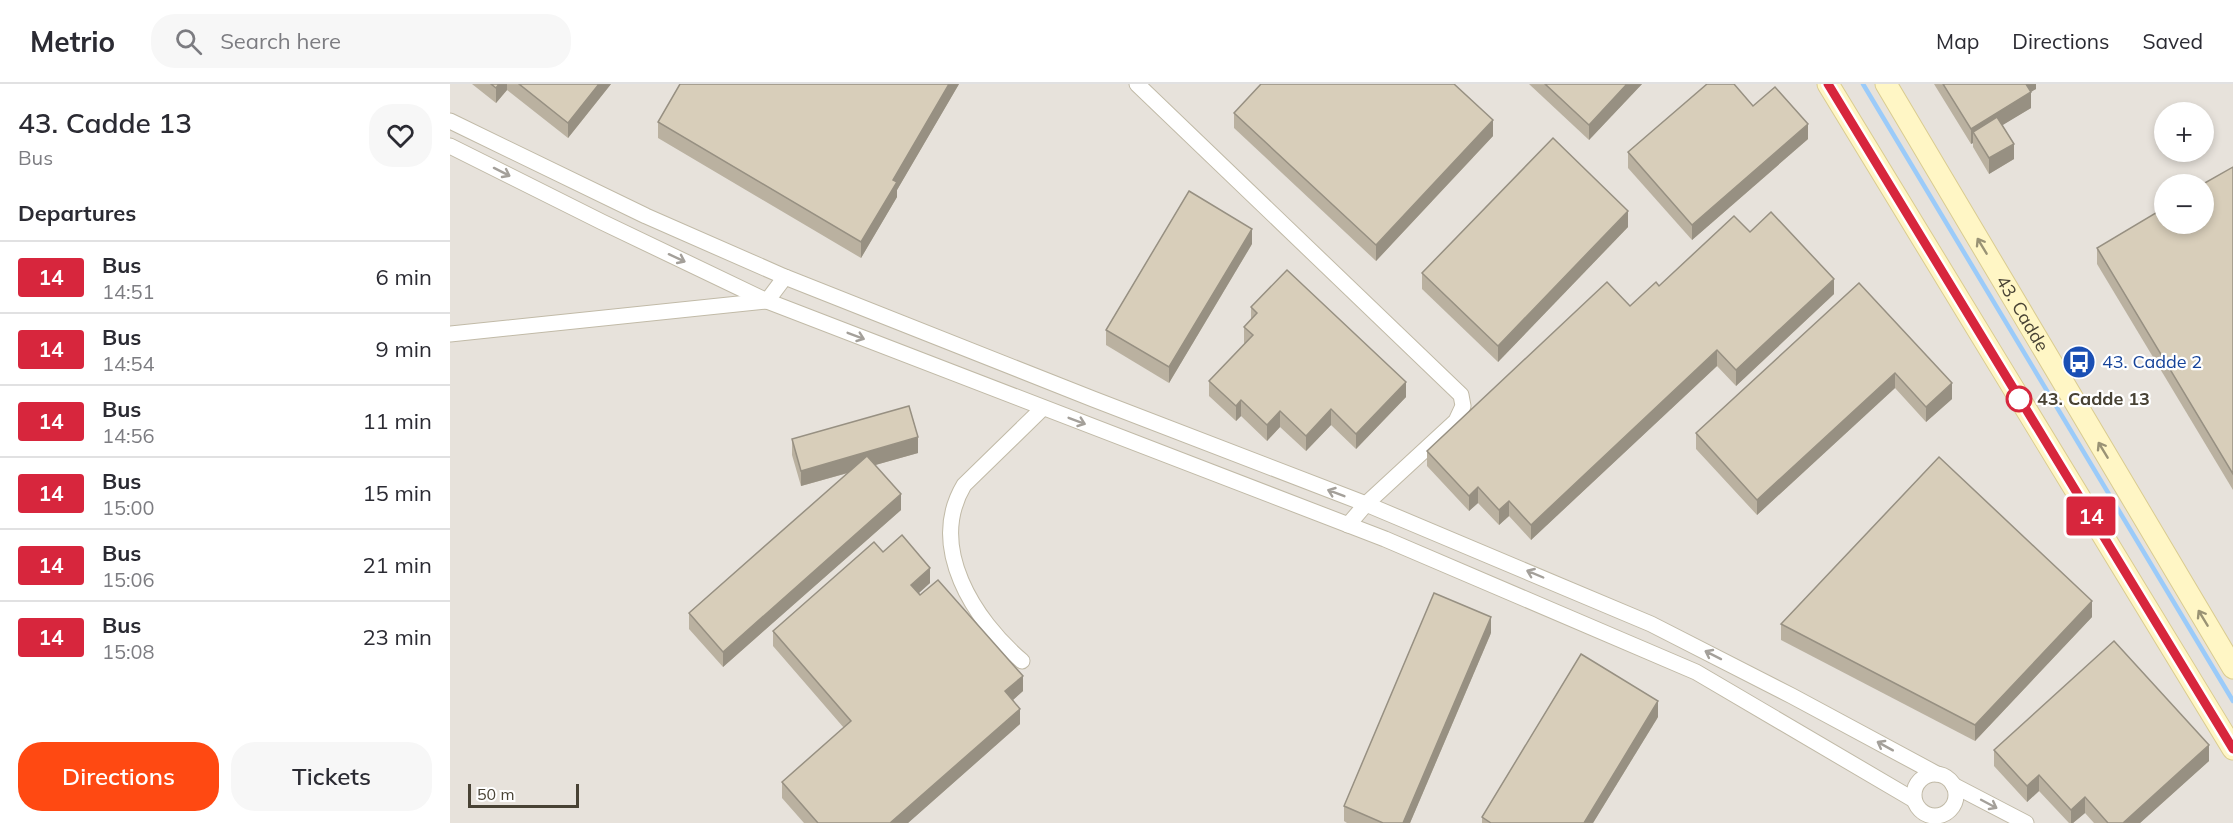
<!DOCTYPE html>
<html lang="en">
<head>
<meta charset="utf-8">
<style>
  body { margin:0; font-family:Mulish,sans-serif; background:#f7f7f7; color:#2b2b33; height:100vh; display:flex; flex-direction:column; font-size:22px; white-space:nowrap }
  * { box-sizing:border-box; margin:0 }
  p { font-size:20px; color:#7c7c81 }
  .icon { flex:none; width:33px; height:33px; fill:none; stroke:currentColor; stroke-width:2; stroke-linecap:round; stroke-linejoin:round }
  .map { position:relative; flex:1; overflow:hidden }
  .drawer { display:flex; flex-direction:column; background:#fff; width:450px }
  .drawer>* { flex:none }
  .badge { padding:0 12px; border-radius:4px; font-size:21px; line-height:39px }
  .buttons { position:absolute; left:1704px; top:18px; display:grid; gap:12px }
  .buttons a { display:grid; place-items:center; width:60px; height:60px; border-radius:50%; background:#fff; box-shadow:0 3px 9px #0003; font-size:30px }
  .scale { position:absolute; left:18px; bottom:15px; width:111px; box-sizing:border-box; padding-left:6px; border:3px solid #484234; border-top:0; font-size:16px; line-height:21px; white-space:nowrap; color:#484234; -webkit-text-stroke:4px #fff; paint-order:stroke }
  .map>.badge { position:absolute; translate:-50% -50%; box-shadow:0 0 0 3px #fff }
  h2 { padding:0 18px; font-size:22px; line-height:54px }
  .round { display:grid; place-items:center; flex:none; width:63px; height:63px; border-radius:24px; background:#f7f7f7 }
  .overview { display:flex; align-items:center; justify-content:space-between; height:102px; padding:0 18px }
  h1 { font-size:28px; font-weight:600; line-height:45px }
  .action { display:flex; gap:12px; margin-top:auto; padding:12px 18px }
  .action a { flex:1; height:69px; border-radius:24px; background:#ff4912; color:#fff; font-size:24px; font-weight:600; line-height:69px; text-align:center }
  .action a+a { background:#f7f7f7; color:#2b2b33 }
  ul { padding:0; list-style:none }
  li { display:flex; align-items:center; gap:18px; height:72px; padding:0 18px; border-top:2px solid #e1e1e2 }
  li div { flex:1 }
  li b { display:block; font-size:22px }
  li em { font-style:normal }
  li .badge { min-width:66px; font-weight:700; text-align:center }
  header { display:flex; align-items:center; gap:36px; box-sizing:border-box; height:84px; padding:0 30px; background:#fff; border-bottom:2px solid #e1e1e2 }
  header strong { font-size:28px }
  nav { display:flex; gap:33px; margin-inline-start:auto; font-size:21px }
  .search { width:420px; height:54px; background:#f7f7f7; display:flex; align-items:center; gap:15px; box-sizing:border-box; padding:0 21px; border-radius:24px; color:#7c7c81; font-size:22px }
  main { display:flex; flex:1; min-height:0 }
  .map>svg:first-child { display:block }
  .industrial { fill:#e7e2db; fill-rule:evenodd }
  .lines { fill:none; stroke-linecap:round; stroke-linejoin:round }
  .stream { stroke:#9bcbf9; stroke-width:4.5 }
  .minor-casing { stroke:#c1baa7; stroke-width:17 }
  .secondary-casing { stroke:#dacc90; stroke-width:23 }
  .minor { stroke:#fff; stroke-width:15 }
  .secondary { stroke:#fff6c5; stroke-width:21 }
  .wall { fill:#bab1a0 }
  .shaded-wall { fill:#979082 }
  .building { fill:#d8ceba; stroke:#979082; stroke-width:1.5 }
  .oneway { stroke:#a4a09a }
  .oneway2 { stroke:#9a9375 }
  .line-casing { stroke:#fff; stroke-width:14 }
  .line { stroke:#d7263d; stroke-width:9 }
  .stop-dot { fill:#fff; stroke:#d7263d; stroke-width:3 }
  .labels { text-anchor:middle; stroke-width:4.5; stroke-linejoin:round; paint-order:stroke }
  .street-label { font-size:18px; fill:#484234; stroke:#fff }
  .transit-label { font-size:18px; fill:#164399; stroke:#fff; text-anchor:start }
  .stop-label { font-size:18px; font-weight:bold; fill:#484234; stroke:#fff; text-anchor:start }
</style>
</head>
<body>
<header>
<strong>Metrio</strong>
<div class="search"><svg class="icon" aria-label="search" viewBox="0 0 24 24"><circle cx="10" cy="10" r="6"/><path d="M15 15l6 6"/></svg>Search here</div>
<nav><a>Map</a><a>Directions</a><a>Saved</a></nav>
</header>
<main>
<section class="drawer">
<div class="overview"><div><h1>43. Cadde 13</h1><p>Bus</p></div><a class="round"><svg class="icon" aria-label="heart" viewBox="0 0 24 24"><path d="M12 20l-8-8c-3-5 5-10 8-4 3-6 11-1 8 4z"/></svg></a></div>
<h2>Departures</h2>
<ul>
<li><span class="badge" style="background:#d7263d;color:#fff">14</span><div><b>Bus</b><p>14:51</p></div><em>6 min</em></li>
<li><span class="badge" style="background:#d7263d;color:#fff">14</span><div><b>Bus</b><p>14:54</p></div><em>9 min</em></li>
<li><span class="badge" style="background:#d7263d;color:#fff">14</span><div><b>Bus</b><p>14:56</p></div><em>11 min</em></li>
<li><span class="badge" style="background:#d7263d;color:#fff">14</span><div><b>Bus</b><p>15:00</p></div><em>15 min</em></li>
<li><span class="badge" style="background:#d7263d;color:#fff">14</span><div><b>Bus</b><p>15:06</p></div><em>21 min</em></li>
<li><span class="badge" style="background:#d7263d;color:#fff">14</span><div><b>Bus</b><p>15:08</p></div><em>23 min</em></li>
</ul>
<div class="action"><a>Directions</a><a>Tickets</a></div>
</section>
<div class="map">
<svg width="1783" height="739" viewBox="0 0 1783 739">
  <rect width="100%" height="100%" fill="#f5f1e6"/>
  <path class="industrial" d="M0,0H1783V739H0ZM1714,28H1754V68H1714ZM1714,100H1754V140H1714Z"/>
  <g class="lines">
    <path class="stream" d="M1413,0L1783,617"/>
    <defs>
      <g id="minor">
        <path d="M687,0L1011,311L1013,322L1006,337L916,420L898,441"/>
        <path d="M0,37L196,132L335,193L643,315L916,420L1201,540L1342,612L1487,690"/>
        <path d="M0,62L152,138L317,217L935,455L1246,588L1464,716"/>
        <path d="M0,250L317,217L335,193"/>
        <path d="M572,577C524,536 477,463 514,401L593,324"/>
        <circle cx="1485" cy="711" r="21"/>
        <path d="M1503,701L1576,739"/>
      </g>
      <g id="secondary">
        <path d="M1378,0L1783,665"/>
        <path id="s1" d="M1436,0L1783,584"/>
      </g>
    </defs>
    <use href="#minor" class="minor-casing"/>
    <use href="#secondary" class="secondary-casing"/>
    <use href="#minor" class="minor"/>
    <use href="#secondary" class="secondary"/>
  </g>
  <g class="wall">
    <path d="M22,0H161L118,54L57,6L46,19Z"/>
    <path d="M230,0H509L447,106V113L411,174L208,54V38Z"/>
    <path d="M1079,0H1192L1139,56Z"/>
    <path d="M1484,0H1586V5L1580,8L1581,24L1552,41L1564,75L1539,90L1523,63V59L1521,60Z"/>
    <path d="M784,29L1043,52L926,177L784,44Z"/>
    <path d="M1358,55L1242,156L1178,84V68Z"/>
    <path d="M1783,83V406L1647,180V164Z"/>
    <path d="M1178,143L1048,278L972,205V189Z"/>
    <path d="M1300,148L1384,210L1286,302L1267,282L1081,456L1059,432L1049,441L1028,419L1019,427L977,382V367L1209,202Z"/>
    <path d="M802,160L719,299L656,261V246Z"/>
    <path d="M1409,199L1502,315L1476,338L1445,304L1307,431L1246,365V349Z"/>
    <path d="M801,223L956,313L906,365L881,341L856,367L830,343L817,357L791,332L786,337L759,312V297L795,260L794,259V243L801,235Z"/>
    <path d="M342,355L468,369L425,381L451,426L273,583L239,545V529L398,389L351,402L342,371Z"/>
    <path d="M433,468L480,499L469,509L573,607L563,616L570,640L458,739H354L332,714V698L394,644L323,562V547Z"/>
    <path d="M1642,533L1525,657L1331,556V540Z"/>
    <path d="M1041,549L960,739H897L894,737V722Z"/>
    <path d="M1208,633L1143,739H1032V733Z"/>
    <path d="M1544,666L1759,677L1690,739H1644L1635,729L1623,739H1619L1589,707L1577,718L1544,682Z"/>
  </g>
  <g class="shaded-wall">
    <path d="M49,0H57V6L46,19V4Z"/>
    <path d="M149,0H161L118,54V39Z"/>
    <path d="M499,0H509L447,106V113L411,174V158L443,96Z"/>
    <path d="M1177,0H1192L1139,56V41Z"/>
    <path d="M1574,0H1586V5L1574,12Z"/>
    <path d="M1581,8V24L1528,56L1523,48V59L1521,60V45Z"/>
    <path d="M1043,36V52L926,177V161Z"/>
    <path d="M1358,40V55L1242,156V141Z"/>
    <path d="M1564,60V75L1539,90V74Z"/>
    <path d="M1178,127V143L1048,278V262Z"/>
    <path d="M802,145V160L719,299V283Z"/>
    <path d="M1384,195V210L1286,302V286Z"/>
    <path d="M1267,266V282L1081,456V441Z"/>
    <path d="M1445,289V304L1307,431V416Z"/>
    <path d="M956,298V313L906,365V350Z"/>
    <path d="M1502,299V315L1476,338V323Z"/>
    <path d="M791,316V332L786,337V322Z"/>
    <path d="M881,325V341L856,367V352Z"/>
    <path d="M830,327V343L817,357V341Z"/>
    <path d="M468,353V369L351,402V387Z"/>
    <path d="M1028,403V419L1019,427V412Z"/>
    <path d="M451,410V426L273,583V568Z"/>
    <path d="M1059,417V432L1049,441V426Z"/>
    <path d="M480,484V499L461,516V501Z"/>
    <path d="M1642,517V533L1525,657V641Z"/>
    <path d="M1041,533V549L960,739H953Z"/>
    <path d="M573,592V607L555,623V607Z"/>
    <path d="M1208,617V633L1143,739H1134Z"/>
    <path d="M570,625V640L458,739H440Z"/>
    <path d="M1759,661V677L1690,739H1673Z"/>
    <path d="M1589,691V707L1577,718V702Z"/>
    <path d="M1635,713V729L1623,739H1621V726Z"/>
  </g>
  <g class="building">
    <path d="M41,0H49L46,4Z"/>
    <path d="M69,0H149L118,39Z"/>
    <path d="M230,0H499L443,96L447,98L411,158L208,38Z"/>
    <path d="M811,0H1004L1043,36L926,161L784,29Z"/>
    <path d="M1095,0H1177L1139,41Z"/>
    <path d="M1257,0H1284L1303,22L1325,3L1358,40L1242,141L1178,68Z"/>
    <path d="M1493,0H1576L1581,8L1521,45Z"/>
    <path d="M1547,33L1564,60L1539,74L1523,48Z"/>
    <path d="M1103,54L1178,127L1048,262L972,189Z"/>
    <path d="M1783,83V390L1647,164L1714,124V140H1754L1753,100Z"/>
    <path d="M739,107L802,145L719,283L656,246Z"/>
    <path d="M1321,128L1384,195L1286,286L1267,266L1081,441L1059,417L1049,426L1028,403L1019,412L977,367L1157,198L1180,222L1206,198L1209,202L1284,132L1300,148Z"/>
    <path d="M837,186L956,298L906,350L881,325L856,352L830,327L817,341L791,316L786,322L759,297L803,251L794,243L807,229L801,223Z"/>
    <path d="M1409,199L1502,299L1476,323L1445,289L1307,416L1246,349Z"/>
    <path d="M459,322L468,353L351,387L342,355Z"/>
    <path d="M417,372L451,410L273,568L239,529Z"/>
    <path d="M1489,373L1642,517L1525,641L1331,540Z"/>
    <path d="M452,451L480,484L461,501L470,511L488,496L573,592L555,607L570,625L440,739H368L332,698L401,637L323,547L424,458L433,468Z"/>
    <path d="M984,509L1041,533L953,739H933L894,722Z"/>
    <path d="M1664,557L1759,661L1673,739H1658L1635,713L1621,726L1589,691L1577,702L1544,666Z"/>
    <path d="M1131,570L1208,617L1134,739H1041L1032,733Z"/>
  </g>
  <defs><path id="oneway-shaft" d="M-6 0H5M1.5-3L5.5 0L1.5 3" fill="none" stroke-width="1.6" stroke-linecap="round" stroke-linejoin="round" transform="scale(1.5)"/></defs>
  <g class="oneway">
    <use href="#oneway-shaft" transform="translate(52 88) rotate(27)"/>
    <use href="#oneway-shaft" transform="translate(227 174) rotate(25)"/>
    <use href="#oneway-shaft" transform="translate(406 252) rotate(21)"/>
    <use href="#oneway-shaft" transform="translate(627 337) rotate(21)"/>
    <use href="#oneway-shaft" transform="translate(886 409) rotate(-159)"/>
    <use href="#oneway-shaft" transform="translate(1085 490) rotate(-157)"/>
    <use href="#oneway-shaft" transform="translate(1263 571) rotate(-153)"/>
    <use href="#oneway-shaft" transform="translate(1435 662) rotate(-151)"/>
    <use href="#oneway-shaft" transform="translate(1539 720) rotate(28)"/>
  </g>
  <g class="oneway2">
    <use href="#oneway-shaft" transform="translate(1532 162) rotate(-121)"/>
    <use href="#oneway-shaft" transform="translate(1653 366) rotate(-121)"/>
    <use href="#oneway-shaft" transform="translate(1753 534) rotate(-121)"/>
  </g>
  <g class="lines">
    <defs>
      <path id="line" d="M1378,0L1783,665"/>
    </defs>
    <use href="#line" class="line-casing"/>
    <use href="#line" class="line"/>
  </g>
  <defs>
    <symbol id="bus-disc" viewBox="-11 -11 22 22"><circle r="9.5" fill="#1a4fb4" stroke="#fff"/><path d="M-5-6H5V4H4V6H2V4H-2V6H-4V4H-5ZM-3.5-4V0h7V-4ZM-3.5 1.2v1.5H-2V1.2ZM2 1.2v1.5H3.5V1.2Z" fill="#fff"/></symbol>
  </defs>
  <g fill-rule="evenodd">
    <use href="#bus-disc" x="1610" y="259" width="38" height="38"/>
  </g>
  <circle class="stop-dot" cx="1569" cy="315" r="12"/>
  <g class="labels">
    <g class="street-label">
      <text dy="6" stroke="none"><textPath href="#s1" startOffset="267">43. Cadde</textPath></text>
    </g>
    <g class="transit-label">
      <text x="1652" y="284">43. Cadde 2</text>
    </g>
    <g class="stop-label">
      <text x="1587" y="321">43. Cadde 13</text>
    </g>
  </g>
</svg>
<div class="buttons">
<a>+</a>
<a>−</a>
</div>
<div class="scale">50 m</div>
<b class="badge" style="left:1641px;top:432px;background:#d7263d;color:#fff">14</b>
</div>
</main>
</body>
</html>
